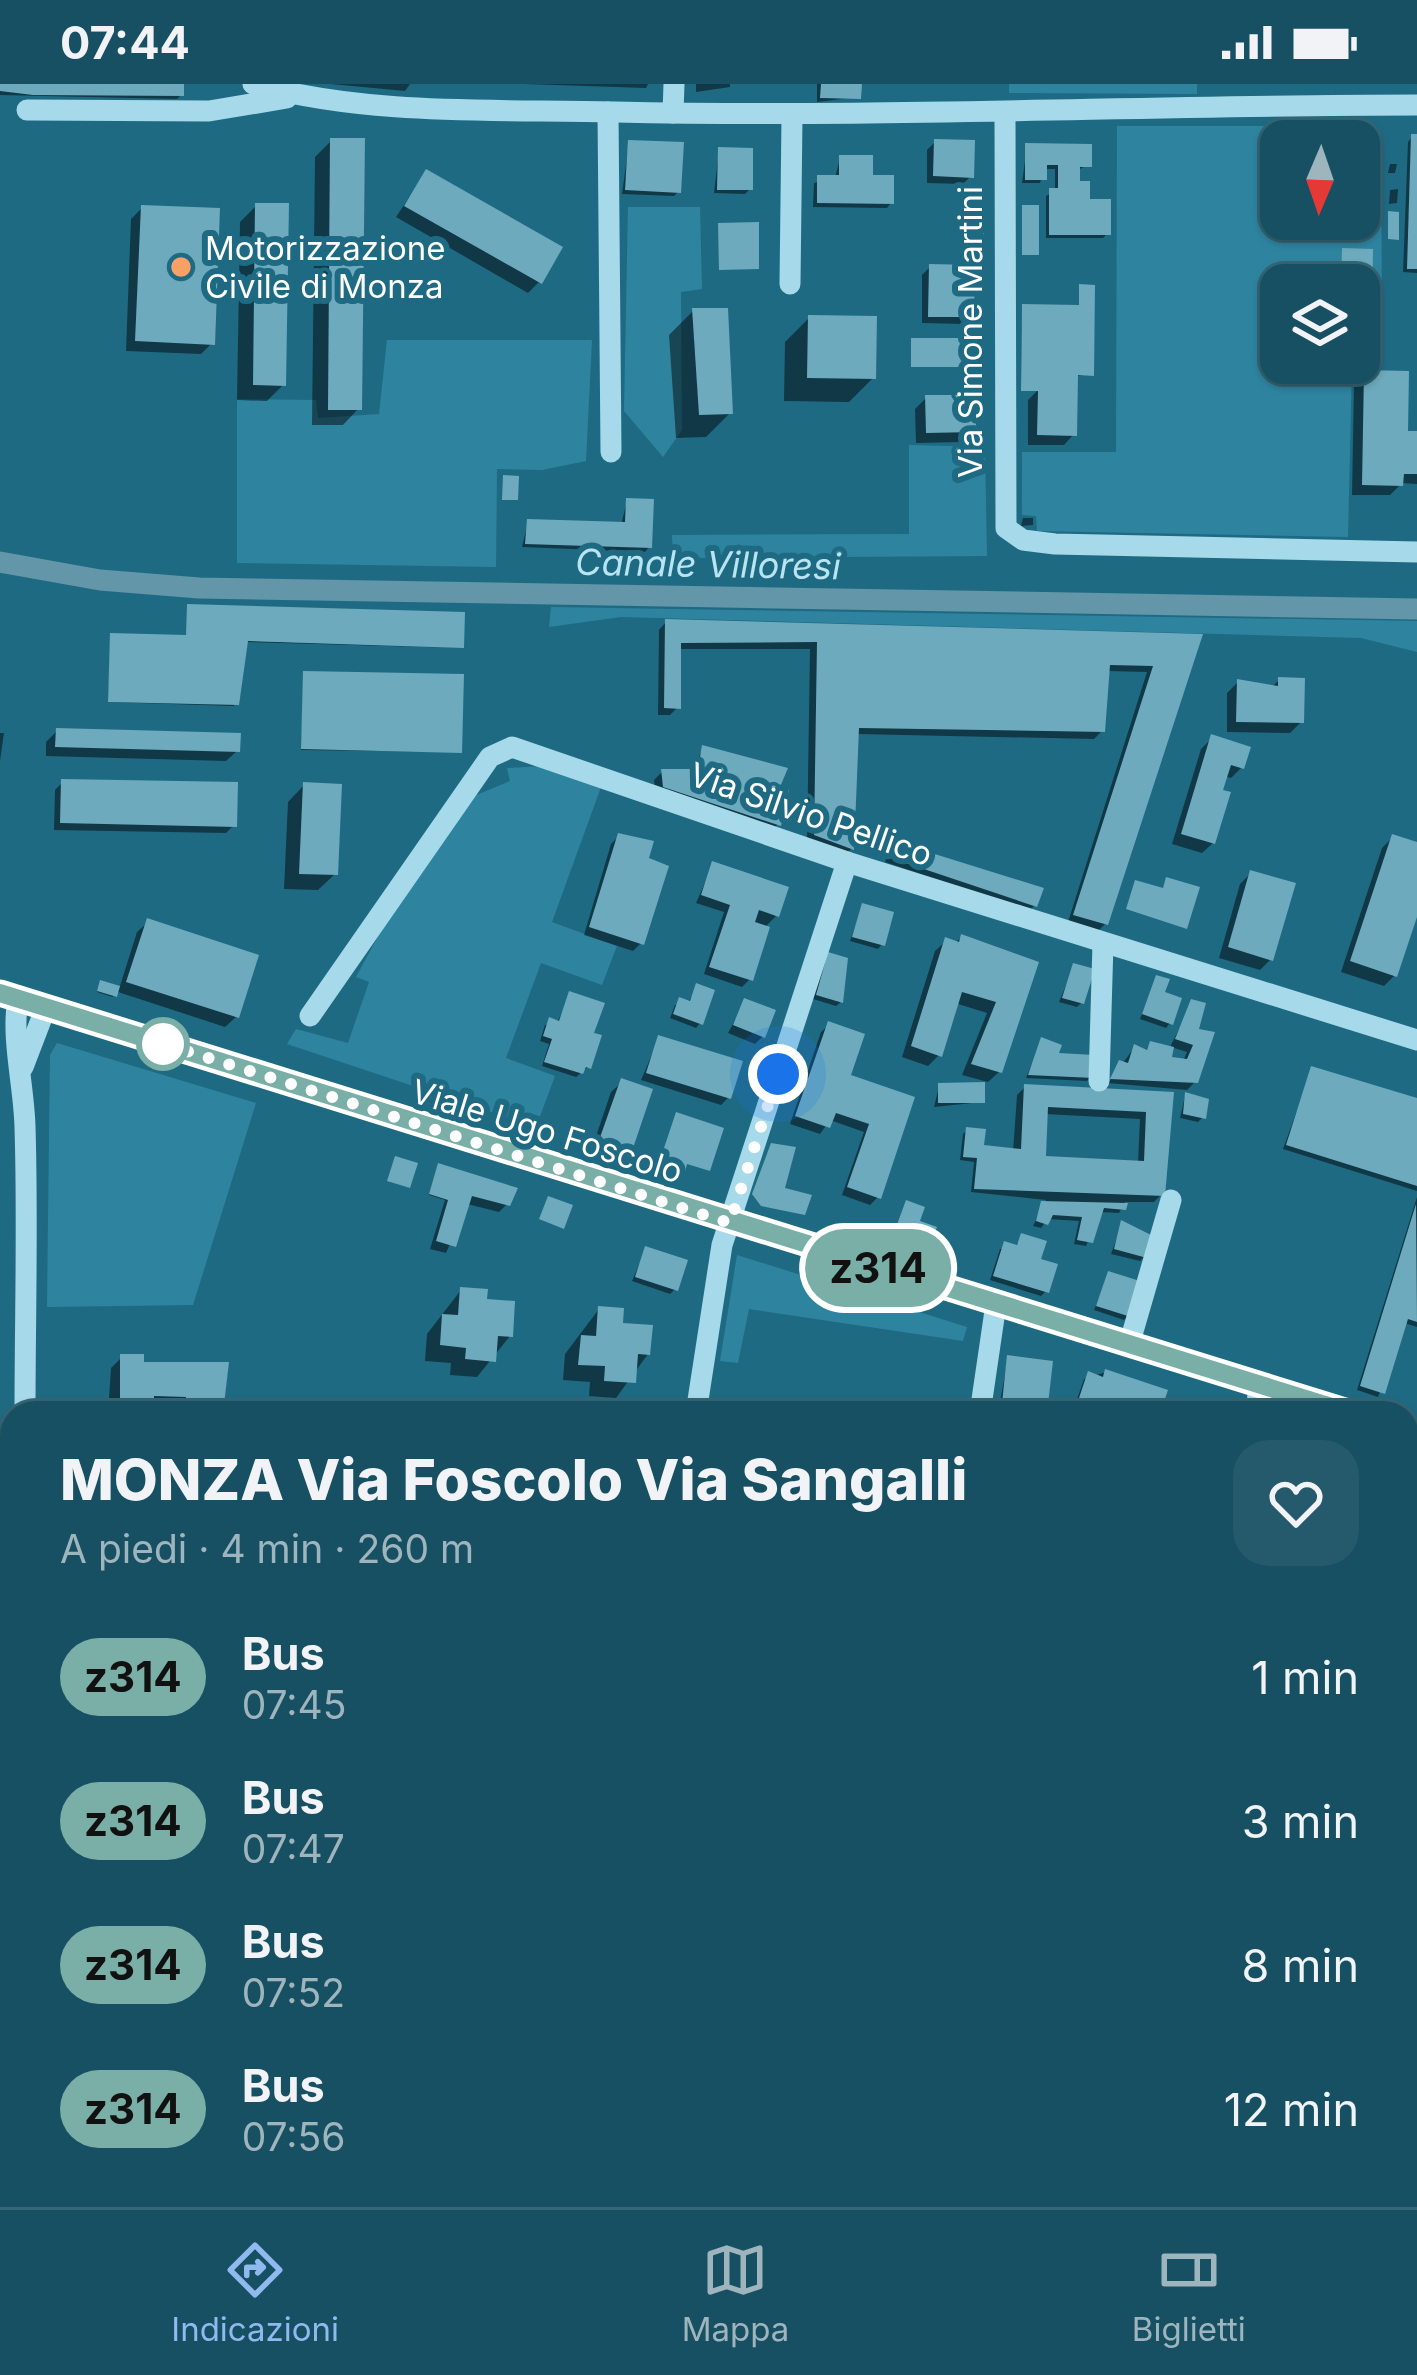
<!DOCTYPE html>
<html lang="it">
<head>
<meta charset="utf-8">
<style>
  body { margin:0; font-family:Inter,sans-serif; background:#245a6b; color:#f1f3f6; height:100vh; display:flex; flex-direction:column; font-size:45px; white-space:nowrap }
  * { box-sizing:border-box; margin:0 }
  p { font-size:39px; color:#9eb5be }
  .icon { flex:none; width:66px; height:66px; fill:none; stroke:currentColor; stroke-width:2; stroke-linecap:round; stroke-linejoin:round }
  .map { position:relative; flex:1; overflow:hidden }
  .details { position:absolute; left:0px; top:1317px; width:1419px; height:807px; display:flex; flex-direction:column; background:#175062; border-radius:36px 36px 0 0; box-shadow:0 3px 9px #0004,0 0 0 3px #366777 }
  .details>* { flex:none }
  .badge { padding:0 24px; border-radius:39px; font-size:42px; line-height:78px }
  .needle { width:78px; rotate:182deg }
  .buttons { position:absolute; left:1260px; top:36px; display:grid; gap:24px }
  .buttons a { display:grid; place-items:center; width:120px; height:120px; border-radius:24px; background:#175062; box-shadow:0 3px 9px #0004,0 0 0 3px #366777; font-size:60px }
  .you { position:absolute; width:60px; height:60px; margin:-30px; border:9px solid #fff; border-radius:50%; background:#1a73e8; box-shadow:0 0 0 18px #1a73e833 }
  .map>.badge { position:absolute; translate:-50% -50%; box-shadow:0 0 0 6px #fff }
  .round { display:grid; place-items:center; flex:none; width:126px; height:126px; border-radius:36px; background:#245a6b }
  .summary { display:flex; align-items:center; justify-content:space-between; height:204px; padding:0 60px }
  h1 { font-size:57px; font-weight:800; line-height:90px }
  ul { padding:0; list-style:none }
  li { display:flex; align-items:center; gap:36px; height:144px; padding:0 60px }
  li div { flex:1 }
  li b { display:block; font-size:45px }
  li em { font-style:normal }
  li .badge { min-width:132px; font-weight:700; text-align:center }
  .status { display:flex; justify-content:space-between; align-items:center; height:84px; padding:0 60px; background:#175062; direction:ltr }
  .status svg { height:33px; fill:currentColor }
  .dock { display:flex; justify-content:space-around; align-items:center; height:168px; border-top:3px solid #366777; background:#175062; font-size:33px; color:#9eb5be }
  .dock a { display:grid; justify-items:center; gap:6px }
  .dock .on { color:#90b9f0 }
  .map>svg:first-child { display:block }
  .green { fill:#2e849f; fill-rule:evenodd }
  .shadow { fill:#0007; fill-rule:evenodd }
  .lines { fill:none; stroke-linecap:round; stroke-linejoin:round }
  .canal { stroke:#6296a8; stroke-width:21 }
  .building { fill:#6daabd; fill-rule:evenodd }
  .minor { stroke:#a6d9e9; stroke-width:21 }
  .line-casing { stroke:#fff; stroke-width:27 }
  .line { stroke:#79afa6; stroke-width:18 }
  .walk { stroke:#fff; stroke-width:12; stroke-dasharray:0 21.6 }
  .poi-dot { fill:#f8a065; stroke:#1f6a83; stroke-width:4.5 }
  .stop-dot { fill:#fff; stroke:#79afa6; stroke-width:6 }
  .labels { text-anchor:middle; stroke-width:12; stroke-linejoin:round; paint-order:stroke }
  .poi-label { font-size:33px; fill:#fff; stroke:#1f6a83; text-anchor:start }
  .street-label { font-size:33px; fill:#fff; stroke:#1f6a83 }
  .water-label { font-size:36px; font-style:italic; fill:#b9e5f2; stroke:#1f6a83 }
</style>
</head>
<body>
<div class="status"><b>07:44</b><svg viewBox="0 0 49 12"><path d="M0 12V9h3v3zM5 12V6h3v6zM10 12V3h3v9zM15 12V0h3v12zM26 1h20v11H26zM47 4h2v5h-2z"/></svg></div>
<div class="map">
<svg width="1417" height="2123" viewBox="0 0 1417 2123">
  <rect width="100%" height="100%" fill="#1f6a83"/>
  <g class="green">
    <path d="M1009,0H1197V10L1009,9Z"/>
    <path d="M1117,42H1339V49H1381L1382,246H1359V201H1281V279H1352L1348,453L1037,447L1036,432L1022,431V368H1116ZM1281,57H1359V135H1281Z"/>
    <path d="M628,123H700L702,205L681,208L682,346L663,373L624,327Z"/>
    <path d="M387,256H592L586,377L542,386L497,385L496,483L237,479V315L316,316L318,334L379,330Z"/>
    <path d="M909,361L985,363L987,472L673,474L672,451L909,450Z"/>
    <path d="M551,523L1417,537V568L1361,554L621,533L549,543Z"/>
    <path d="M544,682L601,703L552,838L617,862L602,901L541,879L506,974L555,992L536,1043L287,960L296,945L348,959L369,898L356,893L395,821L467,715L510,697L507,684Z"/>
    <path d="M57,959L256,1019L193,1221L47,1223L50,971Z"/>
    <path d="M737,1171L967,1243L963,1257L749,1225L738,1279L720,1277Z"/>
    <path d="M592,2112H854L853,2123L591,2119Z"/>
    <path d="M893,2112H1020L1019,2123H891Z"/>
  </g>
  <g class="shadow">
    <path d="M0,0H181V11L177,15L0,11Z"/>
    <path d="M331,0H410L405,7Z"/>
    <path d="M524,0H648L646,4Z"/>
    <path d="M696,0H730V3L696,8Z"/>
    <path d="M817,0H859L858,13L817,18Z"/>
    <path d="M1412,53H1417V189L1403,188L1408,58Z"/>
    <path d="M331,57L359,324L343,341H312L315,73Z"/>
    <path d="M935,58L971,92L963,100L927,99V66Z"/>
    <path d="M629,59L678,108L674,112L622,110Z"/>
    <path d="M1027,62L1089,81L1077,86V100L1108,149L1103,154H1046V112L1055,107V85H1044L1040,99H1022Z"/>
    <path d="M719,66L750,105L745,110L714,109Z"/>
    <path d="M840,74L870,94L891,119L887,124L813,123L814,99L835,94Z"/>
    <path d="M1390,80H1397L1395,89H1388Z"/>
    <path d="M426,88L539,198L528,209L396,133Z"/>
    <path d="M1398,105L1397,119L1389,120L1390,106Z"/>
    <path d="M256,122L284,300L267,317L237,316L240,138Z"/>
    <path d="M142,124L212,259L201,270L126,267L131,135Z"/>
    <path d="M930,183L971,232L964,240L922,239V191Z"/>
    <path d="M1079,205L1091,290L1075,292L1074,350L1064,361H1028V316L1039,305L1021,307L1022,224H1079Z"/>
    <path d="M693,227L730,329L706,353L676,354L669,251Z"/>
    <path d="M809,234L873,294L849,318L784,317L785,258Z"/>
    <path d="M1365,289L1405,350H1417V400L1402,399L1390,411H1352L1354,300Z"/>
    <path d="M926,314L973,347L963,358L916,359L915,325Z"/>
    <path d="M627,417L649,463L645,468L522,463L528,438L621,441Z"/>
    <path d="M1023,434H1033V441L1021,442Z"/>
    <path d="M666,538L1199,553L1105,840L1098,847L1068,838L1147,588L1106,587L1102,647L1094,655L856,650L851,765L844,772L807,759L810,565H678V623L670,631H658L659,546Z"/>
    <path d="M111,552L460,564L245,558L234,622L108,618Z"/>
    <path d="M304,590L459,668L301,666Z"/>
    <path d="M1279,596L1301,638L1290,649L1227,648V609L1238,598L1270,605Z"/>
    <path d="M57,647L237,667L226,677L46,672V658Z"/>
    <path d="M0,649H4L0,677Z"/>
    <path d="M1212,654L1241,684L1231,694L1224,692L1213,759L1202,769L1172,760L1201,665Z"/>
    <path d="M703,664L776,704L778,740L770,748L656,711L654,696L662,688H692Z"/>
    <path d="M63,698L234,741L226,749L54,746L55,706Z"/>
    <path d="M304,701L335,790L318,806L284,805L288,718Z"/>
    <path d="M619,752L641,859L633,867L584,851L611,760Z"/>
    <path d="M1393,753L1417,761V824L1395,891L1384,902L1341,888L1382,764Z"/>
    <path d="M893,761L1035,821L1030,826L885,778Z"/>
    <path d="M713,781L776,832L764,844L750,895L742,903L704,890L724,828L696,819Z"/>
    <path d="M1251,789L1271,875L1260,886L1219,874L1240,800Z"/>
    <path d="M863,822L882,860L878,865L850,857Z"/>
    <path d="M148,838L236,933L225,943L115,907L113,913L97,908L99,901L119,905L137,848Z"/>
    <path d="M961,853L1035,880L999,988L988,998L962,991L987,929L955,919L939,971L928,982L902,973L935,867L946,857L955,860Z"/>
    <path d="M824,876L841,918L836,922L813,915Z"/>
    <path d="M1074,882L1081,919L1077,923L1059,918Z"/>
    <path d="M1157,894L1170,939L1166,944L1140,935Z"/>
    <path d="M697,902L700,939L696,944L670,934L675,921L688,919Z"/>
    <path d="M570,911L591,951L588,983L576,993L542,982L549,960L540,957L545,941L557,939Z"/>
    <path d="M745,918L763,952L755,960L728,949Z"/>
    <path d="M1192,919L1195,998L1187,1006L1108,999L1134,964L1145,968L1150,960L1169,965ZM1171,963L1187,968L1183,977L1166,983Z"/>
    <path d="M829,941L847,993L912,1015L878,1113L870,1121L842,1111L864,1048L830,1036L820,1050L790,1040L821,948Z"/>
    <path d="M659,954L728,1014L721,1021L641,996Z"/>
    <path d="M1042,956L1055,972L1091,992L1087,997L1026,994Z"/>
    <path d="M1312,985L1417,1017V1107L1283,1065Z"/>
    <path d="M622,998L629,1068L618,1079L590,1070L611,1008Z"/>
    <path d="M939,1002L982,1018L934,1023Z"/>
    <path d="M1025,1003L1170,1011L1162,1110L1154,1118H1125L1119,1129L1100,1128L1086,1162L1074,1160L1079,1137L1048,1135L1041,1144L1033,1142L1046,1116L971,1108L974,1078L960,1076L963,1050L967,1046L981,1064L1013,1068L1017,1011ZM1045,1030L1140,1035L1138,1079L1043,1075Z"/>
    <path d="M1185,1012L1203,1033L1198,1038L1180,1034Z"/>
    <path d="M437,1084L507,1120L499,1128L467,1120L446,1169L430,1165L445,1116L429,1111Z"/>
    <path d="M1417,1113V1243L1404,1239L1378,1313L1357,1306Z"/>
    <path d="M907,1119L924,1169L919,1173L888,1162Z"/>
    <path d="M1122,1140L1145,1172L1140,1177L1111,1170Z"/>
    <path d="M1022,1152L1037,1177L1046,1207L1041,1212L990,1196L1000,1165L1015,1163Z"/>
    <path d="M646,1165L675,1205L670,1210L632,1197Z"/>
    <path d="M1109,1190L1128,1232L1124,1236L1094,1226Z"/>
    <path d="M461,1206L484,1217L510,1252L477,1293L450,1291L451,1279L425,1277L427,1250Z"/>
    <path d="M599,1225L648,1270L616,1314L589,1312L590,1298L563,1296L565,1270Z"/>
    <path d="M122,1273L141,1281L220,1329H177V1322H151V1329H108L111,1284Z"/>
    <path d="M1008,1274L1044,1329H998Z"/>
    <path d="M1106,1288L1164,1308L1157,1329H1092L1075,1321L1084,1295Z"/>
    <path d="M1415,1582H1417V1615H1408Z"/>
    <path d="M1412,1753H1417V1792L1407,1790Z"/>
    <path d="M1417,1891V1958H1407V1901Z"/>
    <path d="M0,2010L12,2011V2070L0,2069Z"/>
    <path d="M413,2112H546L535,2123L413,2120Z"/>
  </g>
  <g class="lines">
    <path class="canal" d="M0,478L100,496L199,504L1417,525"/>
  </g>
  <g class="building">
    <path d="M0,0H184V12L33,11L0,7Z"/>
    <path d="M821,0H862L861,15L820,14Z"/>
    <path d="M1411,50H1417V185H1407Z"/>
    <path d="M330,54H365L362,326H328Z"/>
    <path d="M934,55L975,56L974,94L933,92Z"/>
    <path d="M628,56L684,58L681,109L625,106Z"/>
    <path d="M1025,59L1092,60V83H1080V97H1090V115H1111V151H1049V104H1058V81H1047V96H1025Z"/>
    <path d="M718,63L753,64V106H717Z"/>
    <path d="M839,71H873V91H894V120L817,119V91H839Z"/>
    <rect x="1359" y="81" width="12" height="30"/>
    <path d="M426,85L563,163L542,200L404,122Z"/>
    <path d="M255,119H289L286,302L253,301Z"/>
    <path d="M141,121L220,124L215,261L135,257Z"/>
    <rect x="1022" y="121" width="17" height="50"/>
    <path d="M1388,127L1399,128V156L1388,155Z"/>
    <path d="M759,138V185L719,186L718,139Z"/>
    <path d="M970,146H984V164H961V151H971Z"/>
    <path d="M1342,164L1373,165L1372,234H1359V201H1341Z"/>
    <path d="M929,180L975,181L974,233H928Z"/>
    <path d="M1079,200L1095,201L1094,292L1078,291L1077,352L1037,351L1038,307H1021L1022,220L1079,221Z"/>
    <path d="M692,224H728L733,330L699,331Z"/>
    <path d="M808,231L877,232L876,295L807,294Z"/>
    <path d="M911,254H965V266H984L985,283H911Z"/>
    <path d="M1364,286L1409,287L1408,347H1417V390H1404L1403,402L1362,401Z"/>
    <path d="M925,311H976V348L926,349Z"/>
    <path d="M503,391L519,392L518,416H502Z"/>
    <path d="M626,414L654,415L652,464L525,460L527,435L625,438Z"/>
    <path d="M187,520L465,528L464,564L248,557L239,621L108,618L110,549L186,551Z"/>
    <path d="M665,535L1203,550L1108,841L1073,831L1153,582L1110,581L1105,648L859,644L854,766L814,751L817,558L681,559V625L664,624Z"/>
    <path d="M303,587L464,590L462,669L301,665Z"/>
    <path d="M1278,593L1305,594L1304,639L1236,638L1237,595L1278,602Z"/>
    <path d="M56,644L241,649L240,668L55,663Z"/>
    <path d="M1211,650L1251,663L1244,685L1231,681L1223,706L1231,708L1215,760L1181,750Z"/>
    <path d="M702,661L788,684L780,703L789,706L781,742L663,703L661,685H698Z"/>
    <path d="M61,695L238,698L237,743L60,739Z"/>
    <path d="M303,698L342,700L338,791L299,790Z"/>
    <path d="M618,749L654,757L649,774L669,782L644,861L589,843Z"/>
    <path d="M1392,750L1417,758V833L1397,893L1350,877Z"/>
    <path d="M893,757L1044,804L1037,823L888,773Z"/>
    <path d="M712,777L789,803L779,833L759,826L755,838L770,843L753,897L709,883L730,821L701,811Z"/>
    <path d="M1250,786L1296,799L1273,877L1228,863Z"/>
    <path d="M1166,793L1200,803L1187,845L1126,825L1135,796L1163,804Z"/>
    <path d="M862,819L894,828L885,862L852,853Z"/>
    <path d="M147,834L259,871L239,934L126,898Z"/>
    <path d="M961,850L1039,878L1002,989L971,980L996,918L962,908L942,973L911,962L945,853L959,858Z"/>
    <path d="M828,868L848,874L843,919L816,911Z"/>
    <path d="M1073,879L1095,885L1084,920L1062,914Z"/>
    <path d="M1156,891L1170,895L1165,908L1182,914L1173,941L1142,930Z"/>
    <path d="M100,896L120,902L117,913L97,907Z"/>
    <path d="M696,899L715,906L703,941L673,930L679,913L690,917Z"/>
    <path d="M569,907L605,919L594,949L602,951L591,985L586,983L583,990L544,978L552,955L543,952L549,933L559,937Z"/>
    <path d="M744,914L776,926L765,954L733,941Z"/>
    <path d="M1191,915L1206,919L1199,945L1215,948L1198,999L1110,995L1119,976L1128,979L1134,960L1147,966L1150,957L1174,963L1172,973L1187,975L1193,961L1175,955Z"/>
    <path d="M828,937L865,950L851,991L915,1013L881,1115L847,1103L869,1040L836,1029L830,1044L795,1032Z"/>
    <path d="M658,951L743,977L731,1015L646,989Z"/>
    <path d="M1041,953L1062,961L1059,969L1094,971V994L1028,991Z"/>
    <path d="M1311,982L1417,1014V1102L1286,1061Z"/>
    <path d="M621,994L653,1005L631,1070L598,1059Z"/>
    <path d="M985,998V1019H938V999Z"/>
    <path d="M1024,1000L1174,1008L1165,1112L974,1105L977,1074L963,1073L966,1043L986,1045L984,1061L1021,1065ZM1048,1023L1146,1028L1144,1077L1046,1072Z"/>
    <path d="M1185,1008L1209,1015L1206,1035L1183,1030Z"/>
    <path d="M676,1028L724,1044L710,1087L687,1080L685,1088L659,1079Z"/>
    <path d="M771,1059L796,1063L785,1104L812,1111L805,1131L761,1122L752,1110Z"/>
    <path d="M395,1072L418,1079L410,1104L387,1097Z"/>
    <path d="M438,1079L518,1104L510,1122L472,1112L456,1163L436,1157L448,1116L429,1110Z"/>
    <path d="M548,1112L573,1121L564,1145L539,1135Z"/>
    <path d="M906,1116L925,1123L920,1137L937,1143L926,1171L891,1157Z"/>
    <path d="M1041,1117L1128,1119L1126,1126L1104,1124L1093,1159L1077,1156L1082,1133L1053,1131L1048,1141L1036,1137Z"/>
    <path d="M1416,1120L1417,1238L1408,1235L1385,1310L1360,1302Z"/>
    <path d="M1121,1136L1153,1152L1147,1174L1114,1165Z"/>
    <path d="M1021,1149L1047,1157L1041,1175L1058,1180L1049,1209L993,1192L1004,1157L1017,1161Z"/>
    <path d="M645,1162L688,1176L678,1207L635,1193Z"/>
    <path d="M1108,1187L1143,1198L1131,1233L1096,1222Z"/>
    <path d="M460,1203L488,1205L487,1215L515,1217L513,1253L498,1252L496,1278L465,1275L466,1264L440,1261L442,1230L458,1231Z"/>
    <path d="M598,1222L624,1224L623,1239L653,1241L650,1271L638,1270L636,1299L604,1297L605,1282L578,1281L581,1251L596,1252Z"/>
    <path d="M120,1270H144V1278H229L223,1329H186V1313L154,1312V1329H120Z"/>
    <path d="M1007,1271L1053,1277L1047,1329H1001Z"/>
    <path d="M1105,1285L1168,1306L1160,1329L1112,1322L1110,1329H1093L1095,1323L1078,1317L1088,1287L1103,1293Z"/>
    <path d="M1199,1316L1240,1328V1329H1195Z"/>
    <path d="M1407,1379L1417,1382V1441L1407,1438Z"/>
    <path d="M1411,1750H1417V1787L1407,1786Z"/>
    <path d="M0,1974L12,1975V1994L0,1993Z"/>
    <path d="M0,2007L12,2008V2053L0,2052Z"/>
    <path d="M0,2113L81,2120V2123H0Z"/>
  </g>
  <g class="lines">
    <g class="minor">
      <path d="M253,0C371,32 493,25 615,28C883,34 1149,21 1417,21"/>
      <path d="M27,26L209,27L287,14"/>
      <path d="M608,28L611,368"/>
      <path d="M673,29L674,0"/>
      <path d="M1005,31L1006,444L1023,456L1055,460L1417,468"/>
      <path d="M790,200L792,33"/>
      <path d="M0,909L1350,1329"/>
      <path d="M18,914C11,955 24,1001 25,1043C28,1138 25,1234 25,1329"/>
      <path d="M310,932L490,673L512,663L847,778L1417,956"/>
      <path d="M23,983L46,923"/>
      <path d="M1099,997L1103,859"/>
      <path d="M1129,1261L1171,1116"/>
      <path d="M696,1329L722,1161L847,778"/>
      <path d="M980,1329L996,1220"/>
      <path d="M1256,1329L1259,1301"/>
      <path d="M1407,1346L1417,1350"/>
      <path d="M1407,1554L1417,1555"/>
      <path d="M0,1807L12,1741"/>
      <path d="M1407,1857L1417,1858"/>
      <path d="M0,2089L12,2090"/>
      <path d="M292,2112L438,2123"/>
      <path d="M227,2123L228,2112"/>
      <path d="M569,2123L571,2112"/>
      <path d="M873,2123L875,2112"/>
      <path d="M1176,2123L1177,2112"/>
    </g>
  </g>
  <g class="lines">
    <defs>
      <path id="line" d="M0,909L1351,1329"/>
    </defs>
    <use href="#line" class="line-casing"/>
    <use href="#line" class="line"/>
    <path class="walk" d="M163,960L155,957L730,1139L778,990"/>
  </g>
  <circle class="poi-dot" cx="181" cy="183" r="12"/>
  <circle class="stop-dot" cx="163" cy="960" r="24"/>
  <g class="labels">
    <g class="poi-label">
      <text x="205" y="176">Motorizzazione<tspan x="205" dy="38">Civile di Monza</tspan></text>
    </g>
    <g class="street-label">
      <text transform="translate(970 248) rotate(-90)" y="12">Via Simone Martini</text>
      <text transform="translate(811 730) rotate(19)" y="12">Via Silvio Pellico</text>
      <text transform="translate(547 1047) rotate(17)" y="12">Viale Ugo Foscolo</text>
    </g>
    <g class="water-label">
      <text transform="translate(708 480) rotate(1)" y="13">Canale Villoresi</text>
    </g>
  </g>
</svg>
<div class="buttons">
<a><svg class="needle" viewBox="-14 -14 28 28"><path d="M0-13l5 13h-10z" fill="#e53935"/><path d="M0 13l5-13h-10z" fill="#9eb5be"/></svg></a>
<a><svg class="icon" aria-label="layers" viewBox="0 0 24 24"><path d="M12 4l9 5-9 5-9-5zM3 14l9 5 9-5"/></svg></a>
</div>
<div class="you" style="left:778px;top:990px"></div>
<b class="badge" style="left:878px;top:1184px;background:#79afa6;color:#111">z314</b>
<section class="details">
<div class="summary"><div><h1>MONZA Via Foscolo Via Sangalli</h1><p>A piedi · 4 min · 260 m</p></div><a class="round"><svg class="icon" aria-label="heart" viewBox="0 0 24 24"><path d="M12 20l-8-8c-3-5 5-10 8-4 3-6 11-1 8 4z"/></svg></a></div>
<ul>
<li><span class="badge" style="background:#79afa6;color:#111">z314</span><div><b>Bus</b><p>07:45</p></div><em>1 min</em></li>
<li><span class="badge" style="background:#79afa6;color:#111">z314</span><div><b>Bus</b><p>07:47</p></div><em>3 min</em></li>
<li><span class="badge" style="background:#79afa6;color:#111">z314</span><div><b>Bus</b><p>07:52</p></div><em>8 min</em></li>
<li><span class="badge" style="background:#79afa6;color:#111">z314</span><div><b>Bus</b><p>07:56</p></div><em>12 min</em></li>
</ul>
</section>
</div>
<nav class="dock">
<a class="on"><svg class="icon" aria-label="directions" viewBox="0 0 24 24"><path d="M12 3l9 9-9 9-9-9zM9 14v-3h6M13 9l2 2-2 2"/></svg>Indicazioni</a>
<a><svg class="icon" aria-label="map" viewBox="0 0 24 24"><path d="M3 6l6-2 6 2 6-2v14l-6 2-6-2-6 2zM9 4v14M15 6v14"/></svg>Mappa</a>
<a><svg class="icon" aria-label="tickets" viewBox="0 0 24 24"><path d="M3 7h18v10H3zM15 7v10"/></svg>Biglietti</a>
</nav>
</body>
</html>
